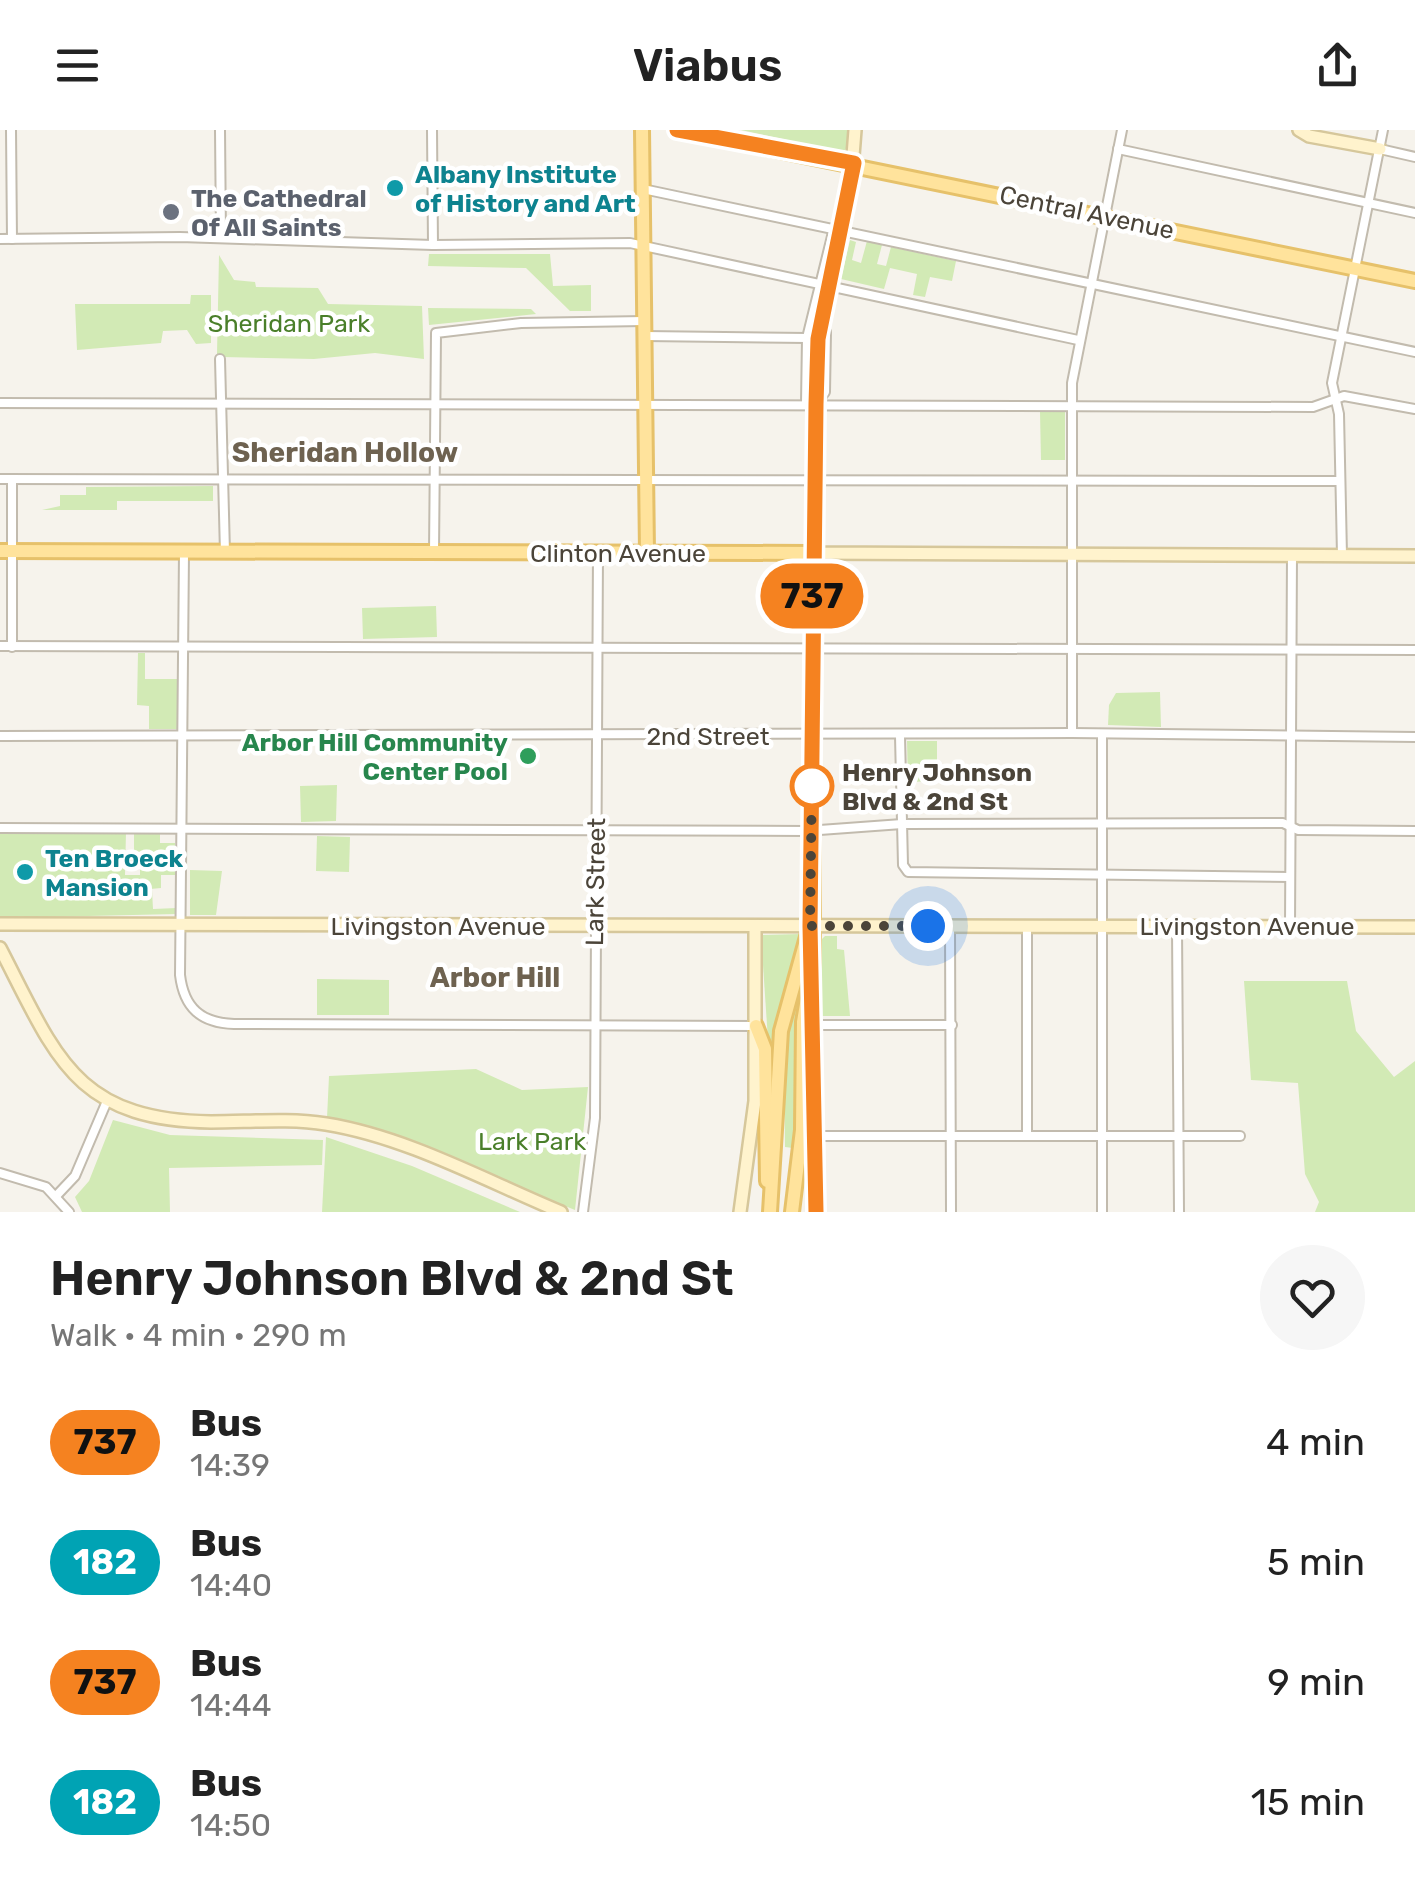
<!DOCTYPE html>
<html lang="en">
<head>
<meta charset="utf-8">
<style>
  body { margin:0; font-family:Rubik,sans-serif; background:#f6f6f6; color:#222; height:100vh; display:flex; flex-direction:column; font-size:38px; white-space:nowrap }
  * { box-sizing:border-box; margin:0 }
  p { font-size:32px; color:#767676 }
  .icon { flex:none; width:55px; height:55px; fill:none; stroke:currentColor; stroke-width:2; stroke-linecap:round; stroke-linejoin:round }
  .map { position:relative; height:1082px; overflow:hidden }
  .details { display:flex; flex-direction:column; background:#fff; flex:1 }
  .details>* { flex:none }
  .badge { padding:0 20px; border-radius:32px; font-size:35px; line-height:65px }
  .you { position:absolute; width:50px; height:50px; margin:-25px; border:8px solid #fff; border-radius:50%; background:#1a73e8; box-shadow:0 0 0 15px #1a73e833 }
  .map>.badge { position:absolute; translate:-50% -50%; box-shadow:0 0 0 5px #fff }
  .round { display:grid; place-items:center; flex:none; width:105px; height:105px; border-radius:52px; background:#f6f6f6 }
  .headline { display:flex; align-items:center; justify-content:space-between; height:170px; padding:0 50px }
  h1 { font-size:48px; font-weight:600; line-height:75px }
  ul { padding:0; list-style:none }
  li { display:flex; align-items:center; gap:30px; height:120px; padding:0 50px }
  li div { flex:1 }
  li b { display:block; font-size:38px }
  li em { font-style:normal }
  li .badge { min-width:110px; font-weight:700; text-align:center }
  header { display:flex; justify-content:space-between; align-items:center; height:130px; padding:0 50px; background:#fff; font-size:45px; font-weight:600 }
  .map>svg:first-child { display:block }
  .green { fill:#d2eab5 }
  .lines { fill:none; stroke-linecap:round; stroke-linejoin:round }
  .street-casing { stroke:#c2bbae; stroke-width:12 }
  .secondary-casing { stroke:#d6c79b; stroke-width:16 }
  .primary-casing { stroke:#e6c16a; stroke-width:18 }
  .street { stroke:#fff; stroke-width:8 }
  .secondary { stroke:#fff3cd; stroke-width:11 }
  .primary { stroke:#ffe39c; stroke-width:12 }
  .secondary-bridge-casing { stroke:#d6c79b; stroke-width:16; stroke-linecap:butt }
  .secondary-bridge { stroke:#fff3cd; stroke-width:11 }
  .line-casing { stroke:#fff; stroke-width:22 }
  .line { stroke:#f58220; stroke-width:15 }
  .walk { stroke:#4b4439; stroke-width:10; stroke-dasharray:0 18 }
  .culture-dot { fill:#0f9aa8; stroke:#fff; stroke-width:4 }
  .worship-dot { fill:#6b7280; stroke:#fff; stroke-width:4 }
  .leisure-dot { fill:#2e9e5b; stroke:#fff; stroke-width:4 }
  .stop-dot { fill:#fff; stroke:#f58220; stroke-width:5 }
  .labels { text-anchor:middle; stroke-width:9; stroke-linejoin:round; paint-order:stroke }
  .culture-label { font-size:25px; font-weight:bold; fill:#0d838f; stroke:#fff; text-anchor:start }
  .worship-label { font-size:25px; font-weight:bold; fill:#5b616d; stroke:#fff; text-anchor:start }
  .street-label { font-size:25px; fill:#4b4439; stroke:#fff }
  .park-label { font-size:25px; fill:#4a7f2a; stroke:#fff }
  .leisure-label { font-size:25px; font-weight:bold; fill:#27864d; stroke:#fff; text-anchor:end }
  .stop-label { font-size:25px; font-weight:bold; fill:#4b4439; stroke:#fff; text-anchor:start }
  .neighbourhood-label { font-size:28px; font-weight:bold; fill:#6e6250; stroke:#fff }
</style>
</head>
<body>
<header><svg class="icon" aria-label="menu" viewBox="0 0 24 24"><path d="M4 6h16M4 12h16M4 18h16"/></svg>Viabus<svg class="icon" aria-label="share" viewBox="0 0 24 24"><path d="M12 15V3M7 8l5-5 5 5M5 13v7h14v-7"/></svg></header>
<div class="map">
<svg width="1415" height="1082" viewBox="0 0 1415 1082">
  <rect width="100%" height="100%" fill="#f6f3ec"/>
  <g class="green">
    <path d="M741,0H849V17L842,22Z"/>
    <path d="M850,110L856,112L852,130L861,133L867,111L882,115L877,134L886,136L891,117L956,131L952,151L930,147L925,167L913,165L917,144L890,138L884,159L841,149Z"/>
    <path d="M429,124H550L553,156L591,155V181H570L526,138L428,136Z"/>
    <path d="M219,125L234,150L255,152L256,157L318,158L328,174L422,176L424,229L375,223L314,229L223,227L217,224Z"/>
    <path d="M191,165H211V213L196,214L187,200L163,201L161,213L77,220L75,174H190Z"/>
    <path d="M428,178L531,179L536,184L429,195Z"/>
    <path d="M1065,281V330H1041L1040,282Z"/>
    <path d="M213,356V371H117V380H42L60,376V365H86V357Z"/>
    <path d="M436,476L437,507L363,509L362,478Z"/>
    <path d="M138,523H145V549H178L177,599H149V576L137,575Z"/>
    <path d="M1160,562L1161,597L1108,595L1109,575L1116,563Z"/>
    <path d="M907,611H937V651L908,652Z"/>
    <path d="M337,655L336,691L301,692L300,656Z"/>
    <path d="M0,702H126L125,745H140V732H134V704H160V713H175V745H161V758L140,760H152L153,779L177,778V784L0,788Z"/>
    <path d="M317,706L350,707L349,742L316,741Z"/>
    <path d="M190,740L222,741L216,785H190Z"/>
    <path d="M800,804L771,925H769L761,805Z"/>
    <path d="M825,806H837V819L844,820L850,886H821V810Z"/>
    <path d="M808,807L798,1010L788,1077L793,1018L785,1017L784,917Z"/>
    <path d="M317,849L389,850V885H317Z"/>
    <path d="M1244,851H1347L1356,901L1394,947L1415,931V1082H1315L1319,1072L1305,1044L1298,953L1251,950Z"/>
    <path d="M476,939L522,960L588,957L575,1080L395,1008L327,988L329,946Z"/>
    <path d="M113,990L170,1005L323,1010L322,1035L169,1038L170,1082H82L75,1067L89,1051Z"/>
    <path d="M326,1007L412,1036L520,1082H322Z"/>
  </g>
  <g class="lines">
    <defs>
      <g id="street">
        <path d="M11,0L12,109"/>
        <path d="M220,0L221,107"/>
        <path d="M432,0L433,115"/>
        <path d="M1118,19L1415,83"/>
        <path d="M1380,19L1415,27"/>
        <path d="M643,59L1415,222"/>
        <path d="M0,109L180,107L433,115L630,113L1078,210"/>
        <path d="M645,206L807,208"/>
        <path d="M220,229L225,423"/>
        <path d="M819,270L825,262L826,202"/>
        <path d="M0,273L1313,277L1344,266L1415,279"/>
        <path d="M806,273L807,208L834,98"/>
        <path d="M0,349L1339,351"/>
        <path d="M12,349V517"/>
        <path d="M184,423L180,845C184,878 201,893 234,894L756,896"/>
        <path d="M434,423L436,203L521,193L644,191"/>
        <path d="M1342,425L1339,284L1332,253L1383,0"/>
        <path d="M0,516L1415,520"/>
        <path d="M1072,603V253L1122,0"/>
        <path d="M0,606L1072,603L1415,607"/>
        <path d="M900,606L903,735L908,742L1290,747"/>
        <path d="M0,698L806,701L902,694L1283,693L1298,700L1415,701"/>
        <path d="M1290,796L1292,425"/>
        <path d="M950,797L951,1082"/>
        <path d="M1027,797V1006"/>
        <path d="M1177,797L1179,1082"/>
        <path d="M813,895H952"/>
        <path d="M813,1006H1240"/>
        <path d="M0,1043L46,1057L69,1082"/>
        <path d="M57,1065L75,1046L107,971"/>
        <path d="M583,1082L595,988L598,422"/>
        <path d="M1102,1082V605"/>
      </g>
      <g id="secondary">
        <path d="M1299,0L1309,6L1380,19"/>
        <path d="M851,51L855,0"/>
        <path d="M819,209L813,423L1415,426"/>
        <path d="M0,794L1415,797"/>
        <path d="M0,818C56,926 74,990 211,992C249,992 289,988 326,994C407,1007 486,1051 561,1082"/>
        <path d="M812,861L813,1082"/>
        <path d="M740,1082L755,971V796"/>
      </g>
      <g id="primary">
        <path d="M642,0L647,423"/>
        <path d="M677,0L1415,151"/>
        <path d="M0,421L813,423V833L803,892L802,1000L792,1082"/>
        <path d="M756,896L765,919L767,1051"/>
        <path d="M770,1082L781,901L810,796"/>
      </g>
    </defs>
    <use href="#street" class="street-casing"/>
    <use href="#secondary" class="secondary-casing"/>
    <use href="#primary" class="primary-casing"/>
    <use href="#street" class="street"/>
    <use href="#secondary" class="secondary"/>
    <use href="#primary" class="primary"/>
    <defs>
      <path id="secondary-bridge" d="M819,209L851,51"/>
    </defs>
    <use href="#secondary-bridge" class="secondary-bridge-casing"/>
    <use href="#secondary-bridge" class="secondary-bridge"/>
  </g>
  <g class="lines">
    <defs>
      <path id="line" d="M677,0L854,33L818,209L816,274L810,796L816,1082"/>
    </defs>
    <use href="#line" class="line-casing"/>
    <use href="#line" class="line"/>
    <path class="walk" d="M812,656V646L810,796H928"/>
  </g>
  <g class="culture-dot">
    <circle cx="395" cy="58" r="10"/>
    <circle cx="25" cy="742" r="10"/>
  </g>
  <circle class="worship-dot" cx="171" cy="82" r="10"/>
  <circle class="leisure-dot" cx="528" cy="626" r="10"/>
  <circle class="stop-dot" cx="812" cy="656" r="20"/>
  <g class="labels">
    <g class="culture-label">
      <text x="415" y="53">Albany Institute<tspan x="415" dy="29">of History and Art</tspan></text>
      <text x="45" y="737">Ten Broeck<tspan x="45" dy="29">Mansion</tspan></text>
    </g>
    <g class="worship-label">
      <text x="191" y="77">The Cathedral<tspan x="191" dy="29">Of All Saints</tspan></text>
    </g>
    <g class="street-label">
      <text transform="translate(1087 82) rotate(12)" y="9">Central Avenue</text>
      <text x="618" y="432">Clinton Avenue</text>
      <text x="708" y="615">2nd Street</text>
      <text transform="translate(595 752) rotate(-89)" y="9">Lark Street</text>
      <text x="438" y="805">Livingston Avenue</text>
      <text x="1247" y="805">Livingston Avenue</text>
    </g>
    <g class="park-label">
      <text x="289" y="202">Sheridan Park</text>
      <text x="532" y="1020">Lark Park</text>
    </g>
    <g class="leisure-label">
      <text x="508" y="621">Arbor Hill Community<tspan x="508" dy="29">Center Pool</tspan></text>
    </g>
    <g class="stop-label">
      <text x="842" y="651">Henry Johnson<tspan x="842" dy="29">Blvd &amp; 2nd St</tspan></text>
    </g>
    <g class="neighbourhood-label">
      <text x="345" y="332">Sheridan Hollow</text>
      <text x="495" y="857">Arbor Hill</text>
    </g>
  </g>
</svg>
<div class="you" style="left:928px;top:796px"></div>
<b class="badge" style="left:812px;top:466px;background:#f58220;color:#111">737</b>
</div>
<section class="details">
<div class="headline"><div><h1>Henry Johnson Blvd &amp; 2nd St</h1><p>Walk · 4 min · 290 m</p></div><a class="round"><svg class="icon" aria-label="heart" viewBox="0 0 24 24"><path d="M12 20l-8-8c-3-5 5-10 8-4 3-6 11-1 8 4z"/></svg></a></div>
<ul>
<li><span class="badge" style="background:#f58220;color:#111">737</span><div><b>Bus</b><p>14:39</p></div><em>4 min</em></li>
<li><span class="badge" style="background:#00a3b4;color:#fff">182</span><div><b>Bus</b><p>14:40</p></div><em>5 min</em></li>
<li><span class="badge" style="background:#f58220;color:#111">737</span><div><b>Bus</b><p>14:44</p></div><em>9 min</em></li>
<li><span class="badge" style="background:#00a3b4;color:#fff">182</span><div><b>Bus</b><p>14:50</p></div><em>15 min</em></li>
</ul>
</section>
</body>
</html>
